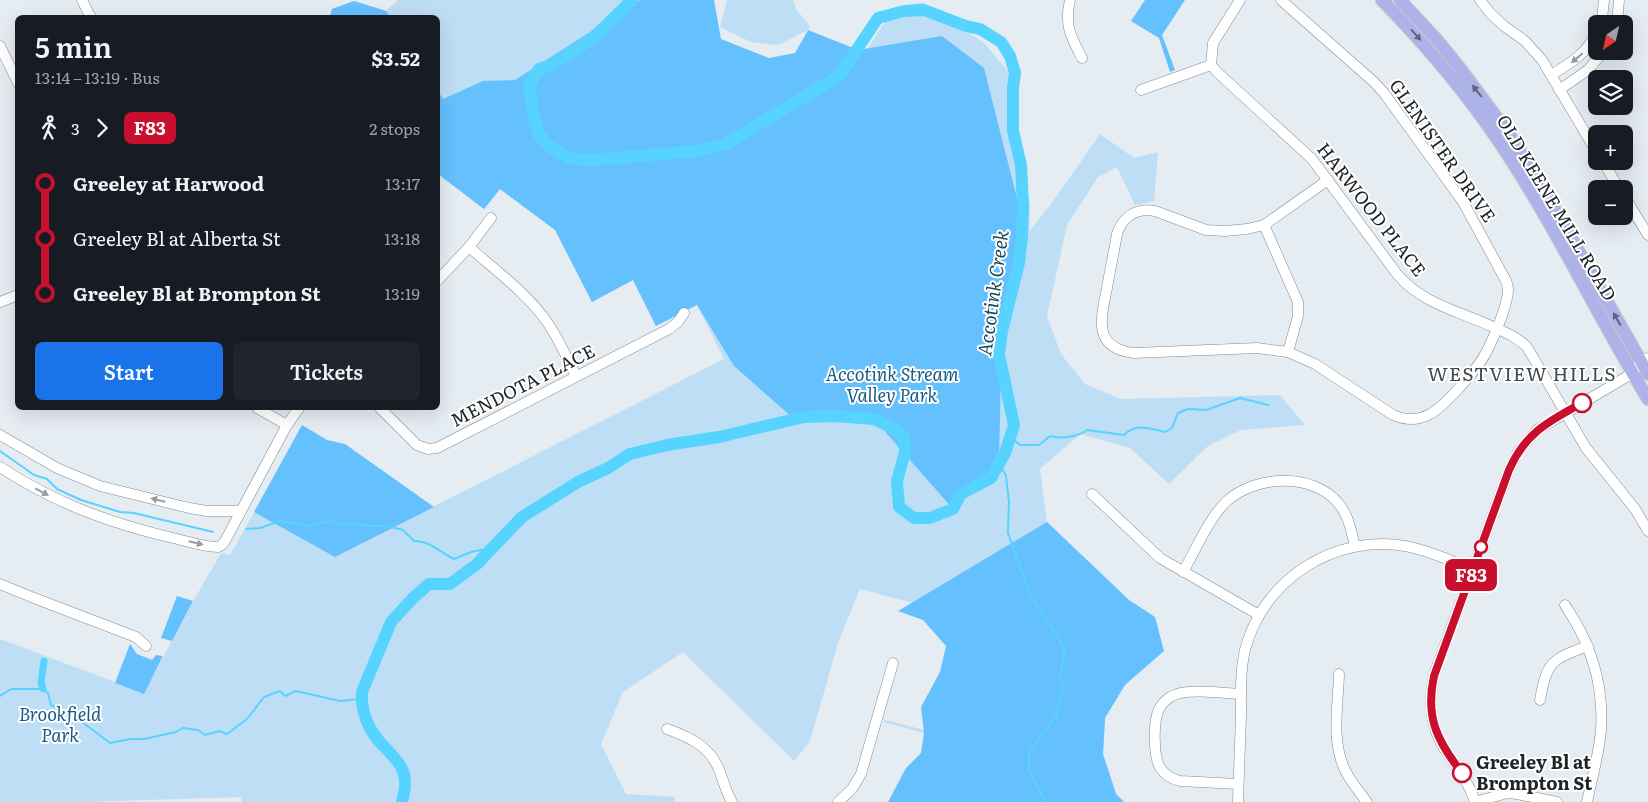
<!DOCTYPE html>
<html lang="en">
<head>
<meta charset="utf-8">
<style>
  body { margin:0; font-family:Literata,serif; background:#20242c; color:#f1f3f6; height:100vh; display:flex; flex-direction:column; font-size:19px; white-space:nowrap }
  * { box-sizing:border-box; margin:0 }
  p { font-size:16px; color:#9ea1a6 }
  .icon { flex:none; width:28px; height:28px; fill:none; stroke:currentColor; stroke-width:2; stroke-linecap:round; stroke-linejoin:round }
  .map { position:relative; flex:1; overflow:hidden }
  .details { position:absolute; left:15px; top:15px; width:425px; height:395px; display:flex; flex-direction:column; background:#171b24; border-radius:8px; box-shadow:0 5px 20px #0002 }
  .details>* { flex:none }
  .badge { padding:0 10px; border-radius:8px; font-size:18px; line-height:32px }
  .needle { width:32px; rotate:214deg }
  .fabs { position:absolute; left:1588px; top:15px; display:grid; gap:10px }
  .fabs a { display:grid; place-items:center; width:45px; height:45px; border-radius:8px; background:#171b24; box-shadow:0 5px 20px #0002; font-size:25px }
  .map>.badge { position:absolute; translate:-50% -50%; box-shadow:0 0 0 2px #fff }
  .legs { display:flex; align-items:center; gap:8px; height:55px; padding:0 20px; font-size:16px }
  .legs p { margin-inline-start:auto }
  .overview { display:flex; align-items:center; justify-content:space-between; height:85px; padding:0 20px }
  h1 { font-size:28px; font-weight:600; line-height:38px }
  .button { display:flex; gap:10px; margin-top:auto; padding:10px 20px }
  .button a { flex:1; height:58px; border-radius:8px; background:#1a73e8; color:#fff; font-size:20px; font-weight:600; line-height:58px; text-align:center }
  .button a+a { background:#20242c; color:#f1f3f6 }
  ul { padding:0 20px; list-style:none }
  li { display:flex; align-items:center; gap:18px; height:55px; font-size:19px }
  li i { display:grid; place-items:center; width:8px; height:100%; margin:0 6px; background:currentColor }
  li i::after { content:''; width:12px; height:12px; margin:-6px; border:4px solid; border-radius:50%; background:#171b24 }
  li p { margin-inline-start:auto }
  li:first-child i { background:linear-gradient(#0000 50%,currentColor 0) }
  li:last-child i { background:linear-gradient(currentColor 50%,#0000 0) }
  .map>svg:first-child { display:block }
  .green { fill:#bedef6 }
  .forest { fill:#65c0fe }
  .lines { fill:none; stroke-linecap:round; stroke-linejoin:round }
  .stream { stroke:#56d4ff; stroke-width:2 }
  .canal { stroke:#56d4ff; stroke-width:7 }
  .river { stroke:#56d4ff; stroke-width:12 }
  .minor-casing { stroke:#848a8f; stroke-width:11 }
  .major-casing { stroke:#cacacb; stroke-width:14 }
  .minor { stroke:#fff; stroke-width:10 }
  .major { stroke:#adb2e8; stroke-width:12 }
  .oneway { fill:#60647d }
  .oneway2 { fill:#9b9c9d }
  .line-1-casing { stroke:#fff; stroke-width:11 }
  .line-1 { stroke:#c8102e; stroke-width:8 }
  .stop-1-dot { fill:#fff; stroke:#c8102e; stroke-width:2.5 }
  .labels { text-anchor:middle; stroke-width:4; stroke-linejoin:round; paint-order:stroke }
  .street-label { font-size:18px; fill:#212426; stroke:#fff }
  .park-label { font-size:18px; font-style:italic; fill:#195b85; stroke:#fff }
  .stop-label { font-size:18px; font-weight:bold; fill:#212426; stroke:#fff; text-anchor:start }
  .water-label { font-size:19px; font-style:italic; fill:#164c5d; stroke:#fff }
  .neighbourhood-label { font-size:19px; letter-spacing:1px; fill:#42484c; stroke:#fff }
</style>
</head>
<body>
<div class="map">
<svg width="1648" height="802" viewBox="0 0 1648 802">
  <rect width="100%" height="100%" fill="#e5ecf2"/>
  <g class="green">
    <path d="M398,0H652L575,68L863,56L893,9L922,2L984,43L1008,71L1030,206L1029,232L1054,200L1100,134L1134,158L1158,152L1154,201L1135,205L1117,167L1098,177L1067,225L1047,316L1061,354L1085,384L1121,399L1280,395L1305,425L1241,430L1208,446L1169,484L1130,448L1080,434L1040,469L1047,522L1129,600L1155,617L1116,661L1105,718L1103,754L1116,794L1124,802L943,738L884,722L885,720L944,735L971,638L920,605L860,589L839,640L810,741L794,761L683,652L623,692L601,744L626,794L675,797V802H241L242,797L83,802H0V639L144,693L194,600L221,553L230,555L255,511L336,556L724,359L697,305L656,326L633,280L592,302L555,230L500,189L484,209L438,174V18L330,17L332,9L354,1L386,11Z"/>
    <path d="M727,0H793L796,9L810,26L808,30L778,45L751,42L720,27Z"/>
  </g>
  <g class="forest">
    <path d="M640,0H714L721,39L769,58L795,53L808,30L858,50L942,36L984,68L1022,218L1001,366L999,463L953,509L874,419H794L734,366L697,305L656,326L633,280L592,302L555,230L500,189L484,209L438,174V91L443,99L483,81L515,80Z"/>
    <path d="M1145,0H1185L1162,35L1175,70L1170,72L1159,38L1131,21Z"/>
    <path d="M354,1L386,11L390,17H330L332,9Z"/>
    <path d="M302,425L327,440L345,444L434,507L335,557L254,512Z"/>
    <path d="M1047,522L1129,600L1155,617L1164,651L1125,685L1105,718L1103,754L1116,794L1124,802H888L906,768L921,753L924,733L921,707L940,672L946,646L923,620L898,611Z"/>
    <path d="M177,596L193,601L172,641L161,638Z"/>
    <path d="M130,644L137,654L152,660L156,655L163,656L144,694L115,683Z"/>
  </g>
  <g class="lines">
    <g class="stream">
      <path d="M1010,437L1020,445H1039L1050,436C1061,439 1078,437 1087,430L1124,435C1136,422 1151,429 1165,432L1172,428L1178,413L1188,409L1206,410L1240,398L1268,405"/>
      <path d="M0,451L34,475L47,479L57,489L81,500L120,512L134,513L213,532"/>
      <path d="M999,463L1006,476L1009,502L1008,533L1030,595L1058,637L1065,653L1060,676L1063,688L1056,716L1029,753V771L1046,802"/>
      <path d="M246,529L260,528L280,521L311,526L330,521L342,525L351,523L370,526H387L403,530L414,541C429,540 441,553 454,559L471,552L495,547"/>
      <path d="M0,696L11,689H43L48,693L51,705L82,722L110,743L131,739H144L176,732L183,728L198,730L205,735L220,731L227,734L247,719L264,697L280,691L285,696L296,691L340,701L361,699"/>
    </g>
    <path class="canal" d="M43,689L41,683L44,661"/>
    <path class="river" d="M402,802C403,796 406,789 405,782C405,764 389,753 378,740C367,726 361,710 362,692L391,622L413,598L429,584H450L477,564L522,517L578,482L608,468L630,454L667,445L719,437L804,417L834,416L874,419L897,430L904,438L905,452L897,481L899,507L914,518H930L953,509L961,494L991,478L1005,453L1014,425L999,355L1002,331L1019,263L1022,236L1023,206L1021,165L1013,131V88L1015,73L1010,56L1001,42L980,29L966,26L924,10L904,11L878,18L839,76L726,144L698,151L616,158L587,160L569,158L550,147L539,135L534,121L531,99L530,84L539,69L551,65L593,38L632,0"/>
    <defs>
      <g id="minor">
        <path d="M82,0L91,18"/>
        <path d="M1070,0C1064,25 1071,37 1082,58"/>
        <path d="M1240,0L1213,43L1211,65L1217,72L1312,159L1397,274C1421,303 1458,311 1491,326C1504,332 1516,336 1527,347L1586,448L1635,509L1648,531"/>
        <path d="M1281,0L1374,82L1384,93L1463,202L1505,279C1507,282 1508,286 1508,290C1508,305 1491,345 1483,358C1475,371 1443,408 1430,414C1418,421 1405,420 1393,415L1315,364L1288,352L1257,348L1134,353C1092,348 1101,318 1107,288C1110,270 1114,252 1117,234C1123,216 1137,208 1155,211L1206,230L1225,231L1247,229L1264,225L1328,180"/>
        <path d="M1480,0L1490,13L1504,26L1525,41L1542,60L1596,151"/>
        <path d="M1600,24L1602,19L1604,0"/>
        <path d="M1617,24L1619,0"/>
        <path d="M0,46L18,83"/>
        <path d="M1551,75C1569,64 1587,54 1596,33"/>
        <path d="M1141,90L1211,65"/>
        <path d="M1559,90L1588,70L1604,51"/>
        <path d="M1603,161L1619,189"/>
        <path d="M1624,196L1648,235"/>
        <path d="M1264,225L1298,302V316L1288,352"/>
        <path d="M469,247C495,270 528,294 547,322C559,339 567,358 576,376"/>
        <path d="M438,280L469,247L491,218"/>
        <path d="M0,302L18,295"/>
        <path d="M257,408L287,425"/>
        <path d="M380,408L417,445L428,449L437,448L669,329L678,322L684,313"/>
        <path d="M0,435L57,468L100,486L189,508L207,511H241"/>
        <path d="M0,467C55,503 109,523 173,538C187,541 203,547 218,547L222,545L225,541L287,425L299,408"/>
        <path d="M1092,494L1160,558L1259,615"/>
        <path d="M1183,572C1195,551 1210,516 1227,501C1256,475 1313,472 1339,504C1349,516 1351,531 1355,546"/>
        <path d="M0,584L34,598L136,637L146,646"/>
        <path d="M1565,605C1573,618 1582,631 1587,646C1598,671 1603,702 1601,730C1599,754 1592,778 1587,802"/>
        <path d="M1339,674C1338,706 1331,741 1345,770C1351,782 1359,792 1367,802"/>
        <path d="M1540,700C1547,661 1552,659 1588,646"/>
        <path d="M667,729C690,737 711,747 720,772C724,783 726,792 732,802"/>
        <path d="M1238,784L1180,781C1172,779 1166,776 1161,769C1153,758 1153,722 1159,709C1162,703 1167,699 1172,696C1187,688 1223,693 1241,694"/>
        <path d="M838,802L852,789L861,774L893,663"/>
        <path d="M1238,802C1239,773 1240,744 1241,715C1241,693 1240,671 1245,650C1263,580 1333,534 1405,546C1428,550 1451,561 1473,569"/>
        <path d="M1475,802C1469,783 1459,770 1448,754C1431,731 1428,703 1434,675L1509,470L1518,452L1537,430L1633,373L1641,361L1648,358"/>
        <path d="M1475,802L1507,793L1517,794L1557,802"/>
      </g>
      <g id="major">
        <path d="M1382,0C1425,44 1466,92 1500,143C1555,225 1597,315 1648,399"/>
        <path d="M1400,0L1437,40L1459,67L1512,138L1548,197L1648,374"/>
      </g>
    </defs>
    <use href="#minor" class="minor-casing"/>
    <use href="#major" class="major-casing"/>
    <use href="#minor" class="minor"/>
    <use href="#major" class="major"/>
  </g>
  <defs><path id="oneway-solid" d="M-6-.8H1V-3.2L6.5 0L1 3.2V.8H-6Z" transform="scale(1.25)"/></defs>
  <g class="oneway">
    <use href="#oneway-solid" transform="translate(1416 35) rotate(48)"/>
    <use href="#oneway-solid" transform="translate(1477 91) rotate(-128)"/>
    <use href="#oneway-solid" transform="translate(1617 319) rotate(-120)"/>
  </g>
  <g class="oneway2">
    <use href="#oneway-solid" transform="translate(1577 58) rotate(140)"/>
    <use href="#oneway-solid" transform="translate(42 492) rotate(28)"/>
    <use href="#oneway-solid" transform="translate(158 500) rotate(-166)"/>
    <use href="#oneway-solid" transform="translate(196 543) rotate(13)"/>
  </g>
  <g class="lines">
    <defs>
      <path id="line-1" d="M1462,773C1437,741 1425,717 1434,676L1509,470C1525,433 1549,421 1582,403"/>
    </defs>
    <use href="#line-1" class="line-1-casing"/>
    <use href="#line-1" class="line-1"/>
  </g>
  <g class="stop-1-dot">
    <circle cx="1582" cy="403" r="9"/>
    <circle cx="1481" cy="547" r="6"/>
    <circle cx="1462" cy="773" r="9"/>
  </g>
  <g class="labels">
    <g class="street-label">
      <text transform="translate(1442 151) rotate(55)" y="6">GLENISTER DRIVE</text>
      <text transform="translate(1556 208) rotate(59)" y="6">OLD KEENE MILL ROAD</text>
      <text transform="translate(1371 210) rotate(52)" y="6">HARWOOD PLACE</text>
      <text transform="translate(523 386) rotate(-27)" y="6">MENDOTA PLACE</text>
    </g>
    <g class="park-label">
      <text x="892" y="381">Accotink Stream<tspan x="892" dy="21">Valley Park</tspan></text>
      <text x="60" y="721">Brookfield<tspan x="60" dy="21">Park</tspan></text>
    </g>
    <g class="stop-label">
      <text x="1476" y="769">Greeley Bl at<tspan x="1476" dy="21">Brompton St</tspan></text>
    </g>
    <g class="water-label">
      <text transform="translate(993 293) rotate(-82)" y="7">Accotink Creek</text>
    </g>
    <g class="neighbourhood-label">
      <text x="1522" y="381">WESTVIEW HILLS</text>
    </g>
  </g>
</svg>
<div class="fabs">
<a><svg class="needle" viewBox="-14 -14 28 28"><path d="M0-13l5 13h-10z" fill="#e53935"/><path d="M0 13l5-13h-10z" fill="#9ea1a6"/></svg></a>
<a><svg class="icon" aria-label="layers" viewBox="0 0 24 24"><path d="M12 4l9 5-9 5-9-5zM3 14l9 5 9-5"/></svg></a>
<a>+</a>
<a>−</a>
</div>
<b class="badge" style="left:1471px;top:575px;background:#c8102e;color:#fff">F83</b>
<section class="details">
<div class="overview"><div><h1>5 min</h1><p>13:14 – 13:19 · Bus</p></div><b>$3.52</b></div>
<div class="legs"><svg class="icon" aria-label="walk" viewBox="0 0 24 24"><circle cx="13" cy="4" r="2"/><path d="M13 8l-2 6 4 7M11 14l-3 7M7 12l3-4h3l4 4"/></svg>3<svg class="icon" aria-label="forward" viewBox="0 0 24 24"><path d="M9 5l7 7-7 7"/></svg><b class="badge" style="background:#c8102e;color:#fff">F83</b><p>2 stops</p></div>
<ul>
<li><i style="color:#c8102e"></i><b>Greeley at Harwood</b><p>13:17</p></li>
<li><i style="color:#c8102e"></i><span>Greeley Bl at Alberta St</span><p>13:18</p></li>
<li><i style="color:#c8102e"></i><b>Greeley Bl at Brompton St</b><p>13:19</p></li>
</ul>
<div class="button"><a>Start</a><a>Tickets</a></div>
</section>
</div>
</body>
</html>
